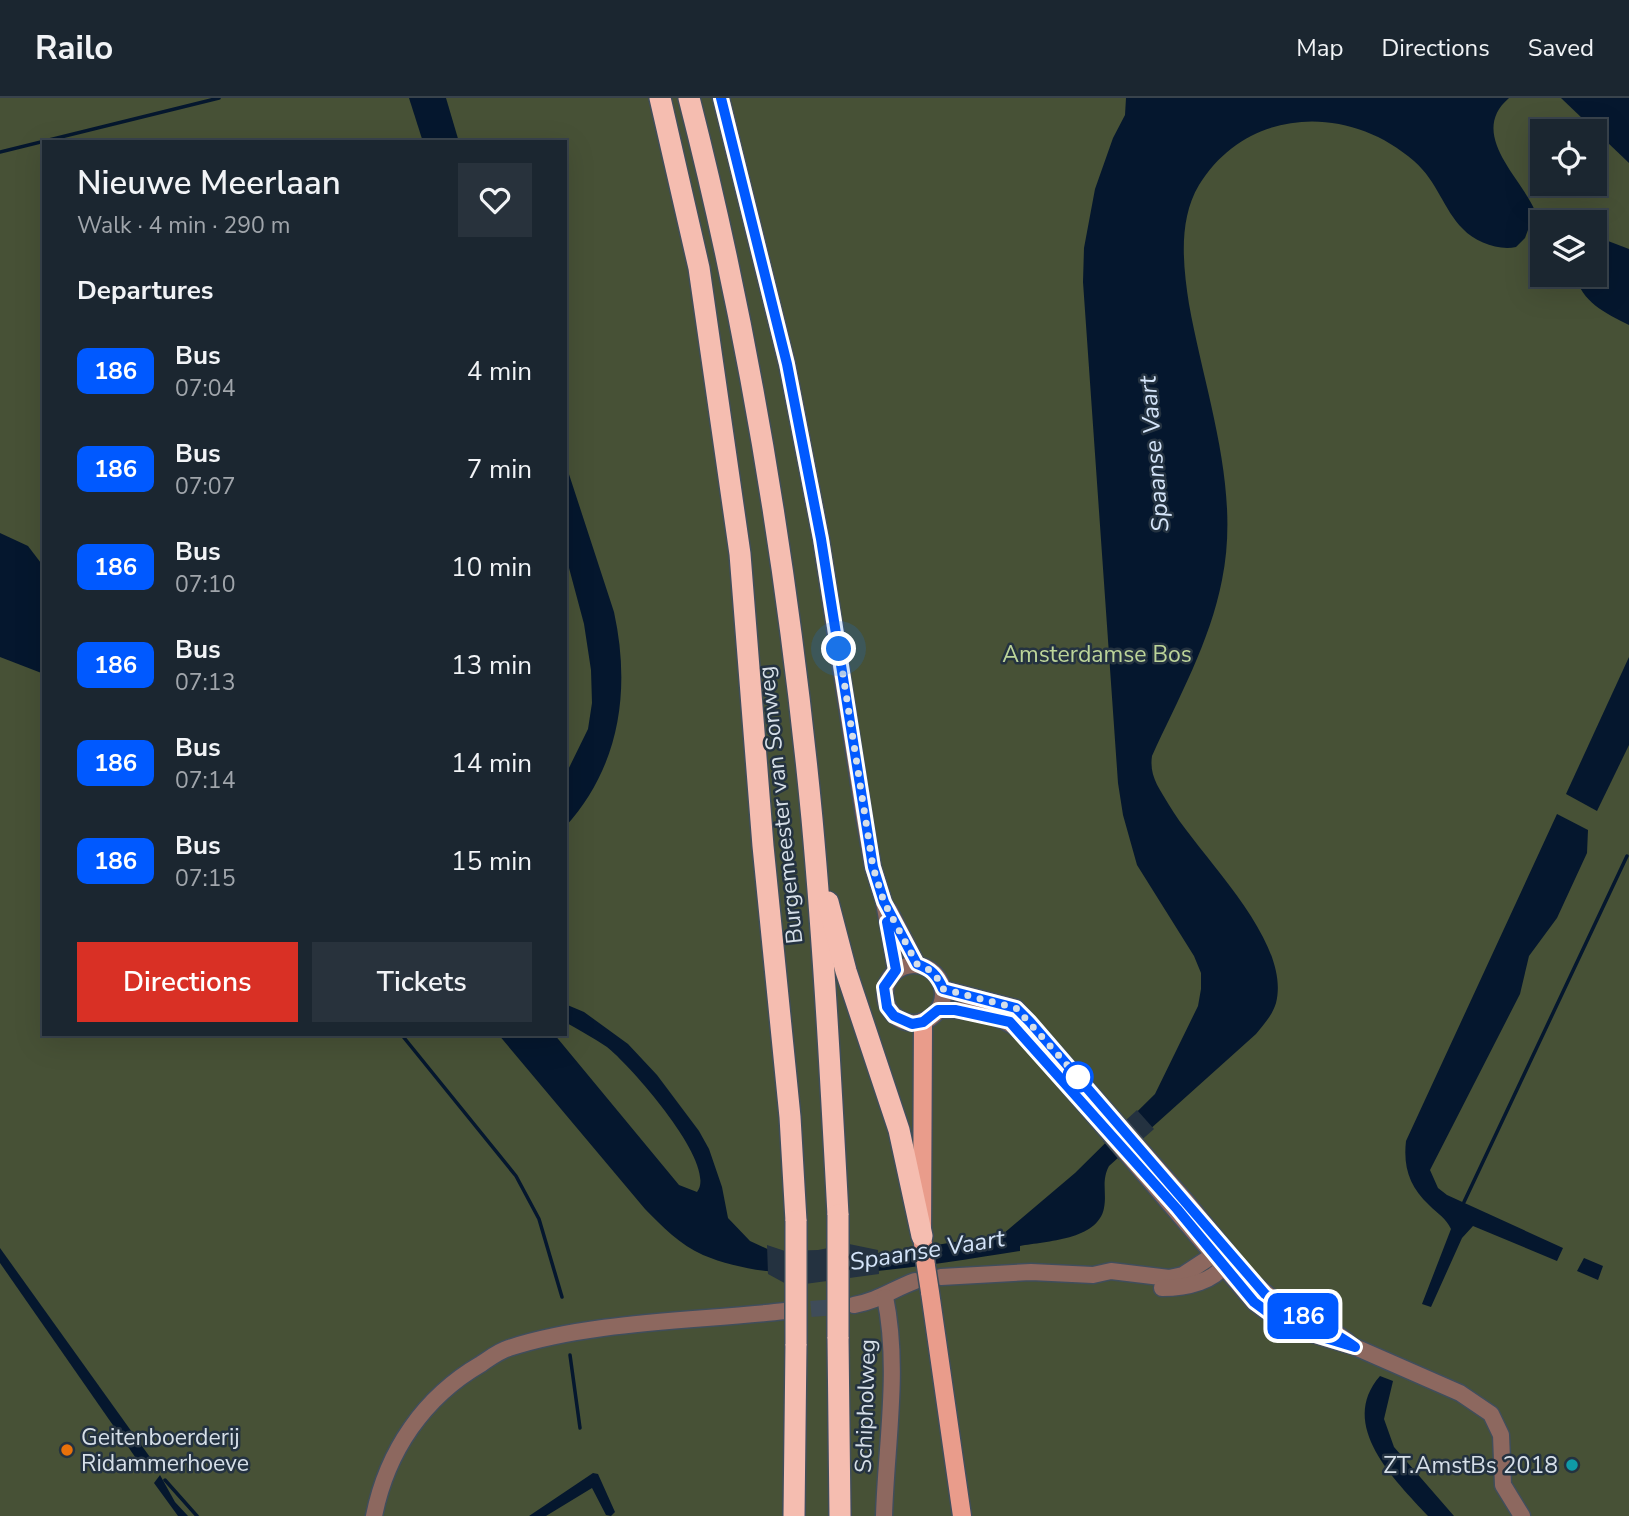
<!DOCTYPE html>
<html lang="en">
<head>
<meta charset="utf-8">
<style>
  body { margin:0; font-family:"Nunito Sans",sans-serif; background:#28323c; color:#f1f3f6; height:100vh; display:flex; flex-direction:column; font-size:26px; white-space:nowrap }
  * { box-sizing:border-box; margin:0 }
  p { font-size:23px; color:#a0a5ab }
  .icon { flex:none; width:38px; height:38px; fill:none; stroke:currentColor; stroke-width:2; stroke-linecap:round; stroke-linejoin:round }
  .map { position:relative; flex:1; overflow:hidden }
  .details { position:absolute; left:42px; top:42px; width:525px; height:896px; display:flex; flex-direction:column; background:#1b2630; border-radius:0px; box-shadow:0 7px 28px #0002,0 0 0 2px #39434c }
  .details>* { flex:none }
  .badge { padding:0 14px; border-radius:10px; font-size:24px; line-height:46px }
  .tools { position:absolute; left:1530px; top:21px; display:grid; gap:14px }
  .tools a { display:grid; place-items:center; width:77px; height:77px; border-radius:0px; background:#1b2630; box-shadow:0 7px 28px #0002,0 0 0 2px #39434c; font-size:35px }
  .you { position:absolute; width:35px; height:35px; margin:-18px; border:5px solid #fff; border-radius:50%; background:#1a73e8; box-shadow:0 0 0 10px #1a73e833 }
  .map>.badge { position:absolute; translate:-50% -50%; box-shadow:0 0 0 4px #fff }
  h2 { padding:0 35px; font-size:26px; line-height:63px }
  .round { display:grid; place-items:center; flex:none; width:74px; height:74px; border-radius:0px; background:#28323c }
  .headline { display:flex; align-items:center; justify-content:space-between; height:119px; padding:0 35px }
  h1 { font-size:33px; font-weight:600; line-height:52px }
  .button { display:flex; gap:14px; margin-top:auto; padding:14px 35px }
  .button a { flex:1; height:80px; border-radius:0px; background:#d93025; color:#fff; font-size:28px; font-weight:600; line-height:80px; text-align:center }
  .button a+a { background:#28323c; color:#f1f3f6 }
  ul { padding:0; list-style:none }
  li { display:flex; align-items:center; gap:21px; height:98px; padding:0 35px }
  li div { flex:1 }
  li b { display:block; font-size:26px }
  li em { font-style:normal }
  li .badge { min-width:77px; font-weight:700; text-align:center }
  header { display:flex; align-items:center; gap:42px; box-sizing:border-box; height:98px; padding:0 35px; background:#1b2630; border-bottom:2px solid #39434c }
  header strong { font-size:33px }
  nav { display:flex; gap:38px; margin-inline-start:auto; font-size:24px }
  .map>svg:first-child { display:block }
  .green { fill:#475136; fill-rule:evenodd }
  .water { fill:#05172e }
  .pier { fill:#243240 }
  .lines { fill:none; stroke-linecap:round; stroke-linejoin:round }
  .stream { stroke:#05172e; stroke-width:3.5 }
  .minor-tunnel { stroke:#3f4c59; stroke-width:16; stroke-dasharray:16 8; stroke-linecap:butt }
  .minor-casing { stroke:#404e5b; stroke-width:19 }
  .major-casing { stroke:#404e5b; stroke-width:21 }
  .highway-casing { stroke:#404e5b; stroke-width:24 }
  .minor { stroke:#8d685f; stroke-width:16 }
  .major { stroke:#e99c8b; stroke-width:18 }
  .highway { stroke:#f5bdb0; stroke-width:21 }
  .major-bridge-casing { stroke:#404e5b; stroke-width:21; stroke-linecap:butt }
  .highway-bridge-casing { stroke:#404e5b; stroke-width:24; stroke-linecap:butt }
  .major-bridge { stroke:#e99c8b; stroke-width:18 }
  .highway-bridge { stroke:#f5bdb0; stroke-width:21 }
  .line-casing { stroke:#fff; stroke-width:16 }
  .line { stroke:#0059ff; stroke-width:10 }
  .walk { stroke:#d6dfe8; stroke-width:7; stroke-dasharray:0 12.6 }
  .stop-dot { fill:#fff; stroke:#0059ff; stroke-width:3.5 }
  .food-dot { fill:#e8710a; stroke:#243240; stroke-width:2.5 }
  .culture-dot { fill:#0f9aa8; stroke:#243240; stroke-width:2.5 }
  .labels { text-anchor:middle; stroke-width:5; stroke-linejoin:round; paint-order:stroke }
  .park-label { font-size:23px; fill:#bcd499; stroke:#243240 }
  .street-label { font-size:23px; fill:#d6dfe8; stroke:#243240 }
  .poi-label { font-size:23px; fill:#d6dfe8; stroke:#243240; text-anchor:start }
  .water-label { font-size:24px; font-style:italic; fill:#d5e5fa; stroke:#243240 }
</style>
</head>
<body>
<header>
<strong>Railo</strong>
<nav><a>Map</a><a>Directions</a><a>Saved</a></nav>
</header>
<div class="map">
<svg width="1629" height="1418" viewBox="0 0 1629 1418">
  <rect width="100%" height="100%" fill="#243240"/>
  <path class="green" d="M0,0H1629V1418H0ZM1542,33H1594V86H1542ZM44,44H565V936H44ZM1542,124H1594V177H1542Z"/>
  <g class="water">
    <path d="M409,0H446L459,44H423Z"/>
    <path d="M1126,0H1509C1467,36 1522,80 1535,113L1525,140L1516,149C1499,153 1475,144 1463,131C1443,111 1438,84 1414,63C1348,5 1247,9 1199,87C1178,122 1183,168 1189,206C1205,296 1241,390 1222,482C1210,544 1178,601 1152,658C1149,678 1159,690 1169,707C1199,758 1292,842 1276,905C1272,918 1264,926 1256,936L1109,1068C1101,1083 1107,1095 1104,1110C1098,1142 1046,1143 1020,1148V1153C925,1167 794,1195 703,1157C680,1147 662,1128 645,1111L498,936H554L679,1087L697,1094C719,1067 630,967 607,949C594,940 579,932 565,924V906L584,914L628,946L657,977L699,1033L709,1051L722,1089L728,1120L750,1143L776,1155H888L1003,1136L1075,1075L1155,996L1198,908L1201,891V875L1194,858L1137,767L1123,717L1118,685L1083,184L1084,150L1095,91L1113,40L1125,17Z"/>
    <path d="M1561,0H1629V65Z"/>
    <path d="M1608,143L1629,151V227C1605,215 1582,204 1575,177H1594V146Z"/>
    <path d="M565,364L614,514C631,592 620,669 565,729V678L588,631L592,605L591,572L584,526L565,455Z"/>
    <path d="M0,435L28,448L44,469V576L0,559Z"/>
    <path d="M1629,559V647L1597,713L1566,696Z"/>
    <path d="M1557,716L1588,732L1587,755L1557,820L1529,858L1520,896L1430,1072L1438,1090L1447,1097L1563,1150L1557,1163L1473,1128L1462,1140L1431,1209L1422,1206L1451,1131C1446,1120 1438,1116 1429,1107C1410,1089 1403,1070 1406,1043Z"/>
    <path d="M0,1150L152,1362L146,1366H140L0,1165Z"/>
    <path d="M1584,1160L1603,1168L1598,1182L1577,1173Z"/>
    <path d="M1380,1278L1393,1283L1384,1321L1394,1349L1454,1418H1428C1395,1382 1337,1327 1380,1278Z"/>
    <path d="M593,1375L598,1376L615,1414L611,1418L606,1417L592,1390L546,1418H529Z"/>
    <path d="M160,1377L175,1404L188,1418H178L154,1385Z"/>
  </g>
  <g class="pier">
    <path d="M1137,1012L1154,1031L1119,1062L1103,1043Z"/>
    <path d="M849,1146L878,1152L879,1176L790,1188L768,1176L767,1147L785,1153L818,1152Z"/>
  </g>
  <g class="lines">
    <g class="stream">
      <path d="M0,54L219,0"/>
      <path d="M401,936L516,1078L539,1121L562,1199"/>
      <path d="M1464,1104L1627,758"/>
      <path d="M570,1257L580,1330"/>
      <path d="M165,1382L197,1418"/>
    </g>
    <path class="minor-tunnel" d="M787,1213L848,1208"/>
    <defs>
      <g id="minor">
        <path d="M721,0L787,266L821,441L864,718L873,769L884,804L896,872"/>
        <path d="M889,812L917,866"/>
        <circle cx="914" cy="896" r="29"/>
        <path d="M943,891L1016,910L1186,1103L1251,1183L1283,1209L1330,1231L1347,1243"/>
        <path d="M938,912C967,911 1001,916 1023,935L1254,1204L1273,1218L1312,1236L1355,1249L1460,1295L1491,1316L1501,1337L1503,1387L1522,1418"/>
        <path d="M941,1179L1031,1174L1093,1177L1111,1173L1169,1180L1183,1177L1215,1156H1223"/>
        <path d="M1162,1190C1184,1190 1219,1184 1227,1161"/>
        <path d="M854,1207C878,1203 893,1191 915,1183"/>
        <path d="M374,1418C387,1353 424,1299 481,1266C490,1260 499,1253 509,1250C591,1223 699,1223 785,1213"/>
        <path d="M884,1418C886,1347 900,1270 885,1199"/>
      </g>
      <g id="major">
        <path d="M923,924L922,1138L926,1168"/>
        <path d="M930,1194L962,1418"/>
      </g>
      <g id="highway">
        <path d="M660,0L699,170L740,456L763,748L790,1019L796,1123"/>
        <path d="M689,0C749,234 789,481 812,721C824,853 831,985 838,1117"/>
        <path d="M828,804L846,873L899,1032L922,1138"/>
        <path d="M838,1239L840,1418"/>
        <path d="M794,1418L796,1246"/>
      </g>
    </defs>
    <use href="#minor" class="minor-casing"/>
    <use href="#major" class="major-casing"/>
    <use href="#highway" class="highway-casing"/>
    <use href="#minor" class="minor"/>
    <use href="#major" class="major"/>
    <use href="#highway" class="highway"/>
    <defs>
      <path id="major-bridge" d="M926,1168L930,1194"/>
      <g id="highway-bridge">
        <path d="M838,1117V1239"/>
        <path d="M796,1246V1123"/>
      </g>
    </defs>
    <use href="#major-bridge" class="major-bridge-casing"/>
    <use href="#highway-bridge" class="highway-bridge-casing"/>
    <use href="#major-bridge" class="major-bridge"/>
    <use href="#highway-bridge" class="highway-bridge"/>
  </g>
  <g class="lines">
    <defs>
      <path id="line" d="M721,0L787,266L821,441L873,769L884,804L917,866C931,871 937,877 943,891L1016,910L1030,924L1265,1196C1294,1216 1326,1228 1355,1249L1312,1236L1273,1218L1254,1204L1177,1111L1010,924L955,912H938L923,924L912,926L894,918L887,909L884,889L896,872L887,824"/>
    </defs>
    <use href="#line" class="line-casing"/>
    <use href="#line" class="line"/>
    <path class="walk" d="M839,551L873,769L884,804L917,866C931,871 937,877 943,891L1016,910L1078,979"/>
  </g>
  <circle class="stop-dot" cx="1078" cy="979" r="14"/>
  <circle class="food-dot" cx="67" cy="1352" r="7"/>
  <circle class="culture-dot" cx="1572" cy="1367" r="7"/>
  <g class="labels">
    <g class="park-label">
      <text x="1097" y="564">Amsterdamse Bos</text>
    </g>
    <g class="street-label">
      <text transform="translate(780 707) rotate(-96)" y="8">Burgemeester van Sonweg</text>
      <text transform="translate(865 1308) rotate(-88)" y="8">Schipholweg</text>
    </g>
    <g class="poi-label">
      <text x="81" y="1347">Geitenboerderij<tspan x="81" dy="26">Ridammerhoeve</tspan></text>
      <text x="1558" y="1375" text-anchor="end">ZT.AmstBs 2018</text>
    </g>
    <g class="water-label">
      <text transform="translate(1154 356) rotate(-95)" y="8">Spaanse Vaart</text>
      <text transform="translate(927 1152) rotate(-9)" y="8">Spaanse Vaart</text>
    </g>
  </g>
</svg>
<div class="tools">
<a><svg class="icon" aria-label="locate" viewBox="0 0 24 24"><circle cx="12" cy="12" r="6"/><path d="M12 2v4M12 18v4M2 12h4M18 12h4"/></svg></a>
<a><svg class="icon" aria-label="layers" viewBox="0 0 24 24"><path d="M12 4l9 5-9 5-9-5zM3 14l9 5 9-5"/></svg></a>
</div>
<div class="you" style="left:839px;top:551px"></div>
<b class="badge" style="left:1303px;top:1218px;background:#0059ff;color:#fff">186</b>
<section class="details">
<div class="headline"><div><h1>Nieuwe Meerlaan</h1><p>Walk · 4 min · 290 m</p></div><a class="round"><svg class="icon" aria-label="heart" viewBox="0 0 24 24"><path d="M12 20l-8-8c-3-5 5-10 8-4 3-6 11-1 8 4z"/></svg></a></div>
<h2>Departures</h2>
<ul>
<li><span class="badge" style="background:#0059ff;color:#fff">186</span><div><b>Bus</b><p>07:04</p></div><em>4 min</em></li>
<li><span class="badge" style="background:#0059ff;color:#fff">186</span><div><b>Bus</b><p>07:07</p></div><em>7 min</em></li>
<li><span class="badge" style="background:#0059ff;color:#fff">186</span><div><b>Bus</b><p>07:10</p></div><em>10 min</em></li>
<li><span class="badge" style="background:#0059ff;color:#fff">186</span><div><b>Bus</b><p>07:13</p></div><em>13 min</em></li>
<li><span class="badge" style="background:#0059ff;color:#fff">186</span><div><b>Bus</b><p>07:14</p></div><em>14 min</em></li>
<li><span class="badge" style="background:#0059ff;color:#fff">186</span><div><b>Bus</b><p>07:15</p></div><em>15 min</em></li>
</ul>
<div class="button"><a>Directions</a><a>Tickets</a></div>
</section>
</div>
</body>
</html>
